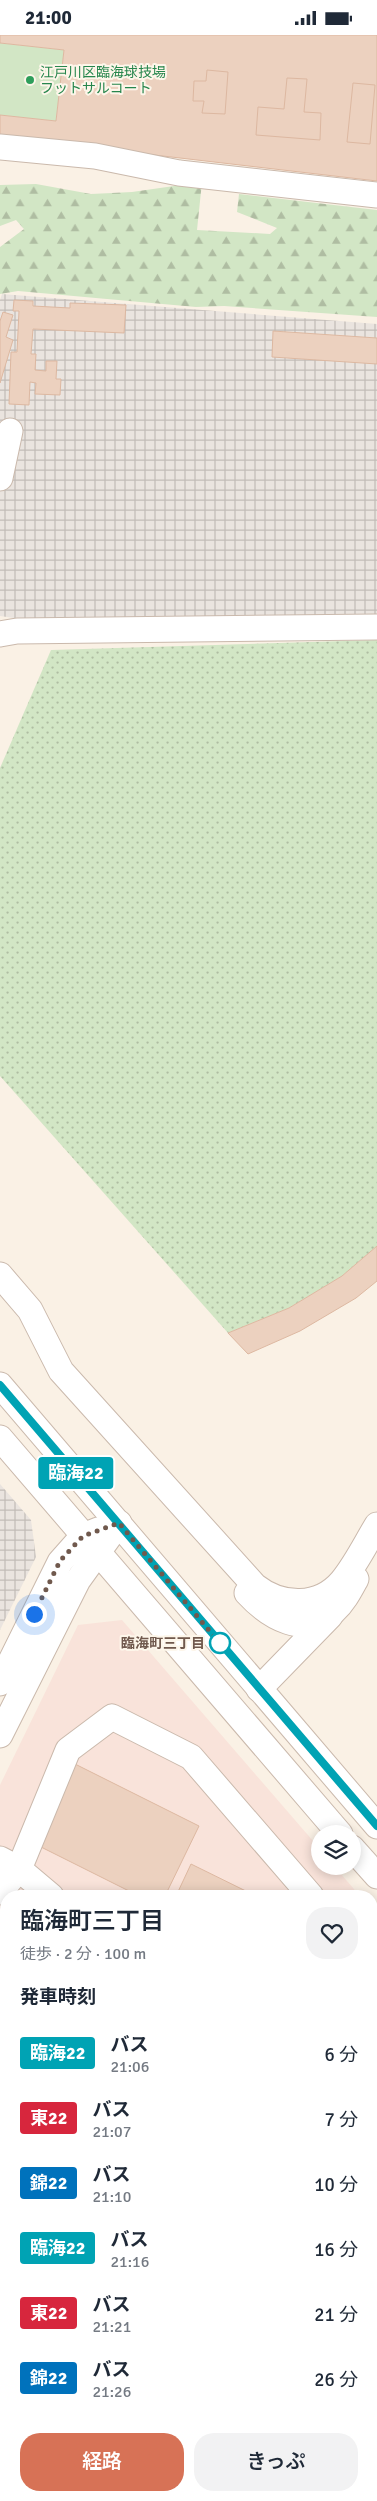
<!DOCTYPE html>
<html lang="ja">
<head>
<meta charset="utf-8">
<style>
  body { margin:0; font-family:Signika,"Noto Sans JP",sans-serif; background:#f2f2f3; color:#1f2937; height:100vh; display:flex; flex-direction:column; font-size:19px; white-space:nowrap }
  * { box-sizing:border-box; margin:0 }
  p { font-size:16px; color:#747a83 }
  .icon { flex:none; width:28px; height:28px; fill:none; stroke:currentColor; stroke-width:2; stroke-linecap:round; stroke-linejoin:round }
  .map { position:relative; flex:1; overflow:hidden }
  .side { position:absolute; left:0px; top:1855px; width:378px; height:611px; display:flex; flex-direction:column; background:#fff; border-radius:20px 20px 0 0; box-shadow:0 2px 12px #0003 }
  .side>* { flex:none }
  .badge { padding:0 10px; border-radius:4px; font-size:18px; line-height:32px }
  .controls { position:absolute; left:311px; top:1790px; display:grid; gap:10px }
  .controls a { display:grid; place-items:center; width:50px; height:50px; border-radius:50%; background:#fff; box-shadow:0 2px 12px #0003; font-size:25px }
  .you { position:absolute; width:25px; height:25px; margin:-12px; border:4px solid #fff; border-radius:50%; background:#1a73e8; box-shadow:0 0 0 8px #1a73e833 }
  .map>.badge { position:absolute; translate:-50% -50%; box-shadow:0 0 0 2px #fff }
  h2 { padding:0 20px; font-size:19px; line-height:45px }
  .round { display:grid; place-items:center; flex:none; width:52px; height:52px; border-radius:20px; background:#f2f2f3 }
  .head { display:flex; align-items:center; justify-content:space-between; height:85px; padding:0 20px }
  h1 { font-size:24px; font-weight:600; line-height:38px }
  .primary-button { display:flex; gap:10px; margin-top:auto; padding:10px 20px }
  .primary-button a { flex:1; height:58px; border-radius:20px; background:#d77256; color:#fff; font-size:20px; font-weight:600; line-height:58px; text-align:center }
  .primary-button a+a { background:#f2f2f3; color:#1f2937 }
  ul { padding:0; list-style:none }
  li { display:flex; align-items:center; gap:15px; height:65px; padding:0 20px }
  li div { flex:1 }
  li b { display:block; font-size:19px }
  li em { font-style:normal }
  li .badge { min-width:55px; font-weight:700; text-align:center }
  .status { display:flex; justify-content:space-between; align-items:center; height:35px; padding:0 25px; background:#fff; direction:ltr }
  .status svg { height:14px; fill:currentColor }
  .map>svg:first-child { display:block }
  .commercial { fill:#f9e3da }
  .industrial { fill:url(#industrial-grid) }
  .grass { fill:url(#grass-dots) }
  .forest { fill:url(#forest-firs) }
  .garden { fill:#d2e6c5 }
  .building { fill:#ecd1bf; stroke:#ddb8a1 }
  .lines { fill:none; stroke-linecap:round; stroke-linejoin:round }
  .minor-casing { stroke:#cab9ac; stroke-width:27 }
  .minor { stroke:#fff; stroke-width:25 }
  .line-casing { stroke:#fff; stroke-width:11 }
  .line { stroke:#00a3b4; stroke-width:8 }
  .walk { stroke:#70594d; stroke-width:5; stroke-dasharray:0 9 }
  .leisure-dot { fill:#2e9e5b; stroke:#fdf6ea; stroke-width:2 }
  .stop-dot { fill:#fff; stroke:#00a3b4; stroke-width:2.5 }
  .labels { text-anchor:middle; stroke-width:4; stroke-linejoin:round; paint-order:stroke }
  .leisure-label { font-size:14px; fill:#27864d; stroke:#fdf6ea; text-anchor:start }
  .stop-label { font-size:14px; font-weight:bold; fill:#70594d; stroke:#fdf6ea; text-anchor:end }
</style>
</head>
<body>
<div class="status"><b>21:00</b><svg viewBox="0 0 49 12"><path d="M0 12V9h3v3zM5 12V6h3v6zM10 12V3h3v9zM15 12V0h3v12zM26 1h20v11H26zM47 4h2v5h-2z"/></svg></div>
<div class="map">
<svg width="377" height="2466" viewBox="0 0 377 2466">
  <defs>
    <pattern id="industrial-grid" width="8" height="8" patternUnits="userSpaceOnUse" patternTransform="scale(1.25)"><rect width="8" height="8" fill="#eae4df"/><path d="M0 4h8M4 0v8" fill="none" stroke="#c2bcb7"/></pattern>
    <pattern id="grass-dots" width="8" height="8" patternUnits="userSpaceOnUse" patternTransform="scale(1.25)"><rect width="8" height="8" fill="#d2e6c5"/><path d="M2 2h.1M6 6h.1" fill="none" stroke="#afbda2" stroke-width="1.8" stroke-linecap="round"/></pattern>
    <pattern id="forest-firs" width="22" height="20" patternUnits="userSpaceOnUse" patternTransform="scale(1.25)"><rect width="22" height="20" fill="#d2e6c5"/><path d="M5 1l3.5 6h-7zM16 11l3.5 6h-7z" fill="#afbda2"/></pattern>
  </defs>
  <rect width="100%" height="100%" fill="#faf1e5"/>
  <path class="commercial" d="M122,1585L320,1814V1831H334L360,1861H6V2460H371V1874L377,1881L376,2466H0V1750L78,1590Z"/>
  <g class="industrial">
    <path d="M2,259L377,289V584L55,589L0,581V265Z"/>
    <path d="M0,1449L31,1485L36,1522L0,1595Z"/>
  </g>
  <path class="grass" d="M377,605V1211L342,1241L289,1273L228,1298L0,1041V733L51,615Z"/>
  <path class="forest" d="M202,147L197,195L270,199L277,193L237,177L239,159L377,175V282L224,271L196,272L18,256L0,259V212L24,194L16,185L0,191V150L36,149L91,159L132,157Z"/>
  <path class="garden" d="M0,8L64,15L56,86L0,80Z"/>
  <g class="building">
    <path d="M0,0H377V146L0,102V80L56,86L64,15L0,8Z"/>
    <path d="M207,35L228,37L225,79L202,78L204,66H193L194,46H206Z"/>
    <path d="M287,43L307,44L304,77L321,78L320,105L256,100L258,72L284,74Z"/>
    <path d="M353,48L375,50L370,109L347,107Z"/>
    <path d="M14,265L33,266V271L70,273V268L126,270L124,298L33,294L31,319H36L35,335L46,336V326H57L56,344H61L60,360L35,359L36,348L30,347L29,370L9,369L11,317H17L19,276H13Z"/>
    <path d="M3,277L13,280L6,302L13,305L0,348V286Z"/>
    <path d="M273,296L377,303V329L272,322Z"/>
    <path d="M377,1211V1246L356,1263L300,1296L248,1319L228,1298L289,1273L342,1241Z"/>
    <path d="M73,1728L199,1791L165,1861H139L33,1808Z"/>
    <path d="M191,1829L256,1861H176Z"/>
    <path d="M6,1901V2021L0,2034V1913Z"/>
    <path d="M371,2049L377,2052V2168L371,2180Z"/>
    <path d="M6,2098V2184L0,2181V2111Z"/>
    <path d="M377,2187V2367H376L371,2365V2198Z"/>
    <path d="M0,2292L6,2295V2460H313L310,2466H0Z"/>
  </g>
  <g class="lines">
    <defs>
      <g id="minor">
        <path d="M0,112L95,121L179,138L377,160"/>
        <path d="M0,443L10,396"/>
        <path d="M0,599L17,596L377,592"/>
        <path d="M0,1240L30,1275L61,1336L255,1551C282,1572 319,1573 342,1546C356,1529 366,1508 377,1490"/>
        <path d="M0,1350L377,1791"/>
        <path d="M0,1403L340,1799"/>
        <path d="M247,1558C269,1582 305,1604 334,1576C344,1567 350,1555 356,1544"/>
        <path d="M0,1648L60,1527L83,1501L98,1495"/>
        <path d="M259,1654L330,1581"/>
        <path d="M0,1700L78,1545L119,1488"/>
        <path d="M352,1813L377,1841"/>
        <path d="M0,1824L19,1834L0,1857"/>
        <path d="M51,1861L19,1834L68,1715L112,1682L191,1722L311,1861"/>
        <path d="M371,1931L377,1937"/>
        <path d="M371,2032L377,2034"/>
        <path d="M0,2200L6,2203"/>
        <path d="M371,2379H377"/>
        <path d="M324,2466L327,2460"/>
      </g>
    </defs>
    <use href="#minor" class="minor-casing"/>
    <use href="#minor" class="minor"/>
  </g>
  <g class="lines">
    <defs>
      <path id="line" d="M0,1350L377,1791"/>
    </defs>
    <use href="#line" class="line-casing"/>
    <use href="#line" class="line"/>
    <path class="walk" d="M34,1579L60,1526L83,1501L119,1488L223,1612L220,1608"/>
  </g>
  <circle class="leisure-dot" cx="30" cy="45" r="5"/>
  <circle class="stop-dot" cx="220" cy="1608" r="10"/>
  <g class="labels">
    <g class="leisure-label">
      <text x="40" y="42">江戸川区臨海球技場<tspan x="40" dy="16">フットサルコート</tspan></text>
    </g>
    <g class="stop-label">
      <text x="205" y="1613">臨海町三丁目</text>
    </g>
  </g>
</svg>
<div class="controls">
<a><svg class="icon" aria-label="layers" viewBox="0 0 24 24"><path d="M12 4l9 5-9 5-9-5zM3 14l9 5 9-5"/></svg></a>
</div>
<div class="you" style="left:34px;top:1579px"></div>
<b class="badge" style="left:76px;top:1438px;background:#00a3b4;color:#fff">臨海22</b>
<section class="side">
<div class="head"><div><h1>臨海町三丁目</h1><p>徒歩 · 2 分 · 100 m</p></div><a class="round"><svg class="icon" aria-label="heart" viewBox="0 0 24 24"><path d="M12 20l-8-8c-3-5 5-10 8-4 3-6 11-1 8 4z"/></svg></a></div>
<h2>発車時刻</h2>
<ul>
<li><span class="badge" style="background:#00a3b4;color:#fff">臨海22</span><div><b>バス</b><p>21:06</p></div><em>6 分</em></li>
<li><span class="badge" style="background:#d7263d;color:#fff">東22</span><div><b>バス</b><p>21:07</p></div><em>7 分</em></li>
<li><span class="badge" style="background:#0072bc;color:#fff">錦22</span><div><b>バス</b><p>21:10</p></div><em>10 分</em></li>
<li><span class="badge" style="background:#00a3b4;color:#fff">臨海22</span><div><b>バス</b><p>21:16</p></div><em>16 分</em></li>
<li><span class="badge" style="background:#d7263d;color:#fff">東22</span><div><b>バス</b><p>21:21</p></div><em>21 分</em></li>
<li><span class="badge" style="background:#0072bc;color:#fff">錦22</span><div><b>バス</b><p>21:26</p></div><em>26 分</em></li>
</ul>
<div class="primary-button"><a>経路</a><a>きっぷ</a></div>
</section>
</div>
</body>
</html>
